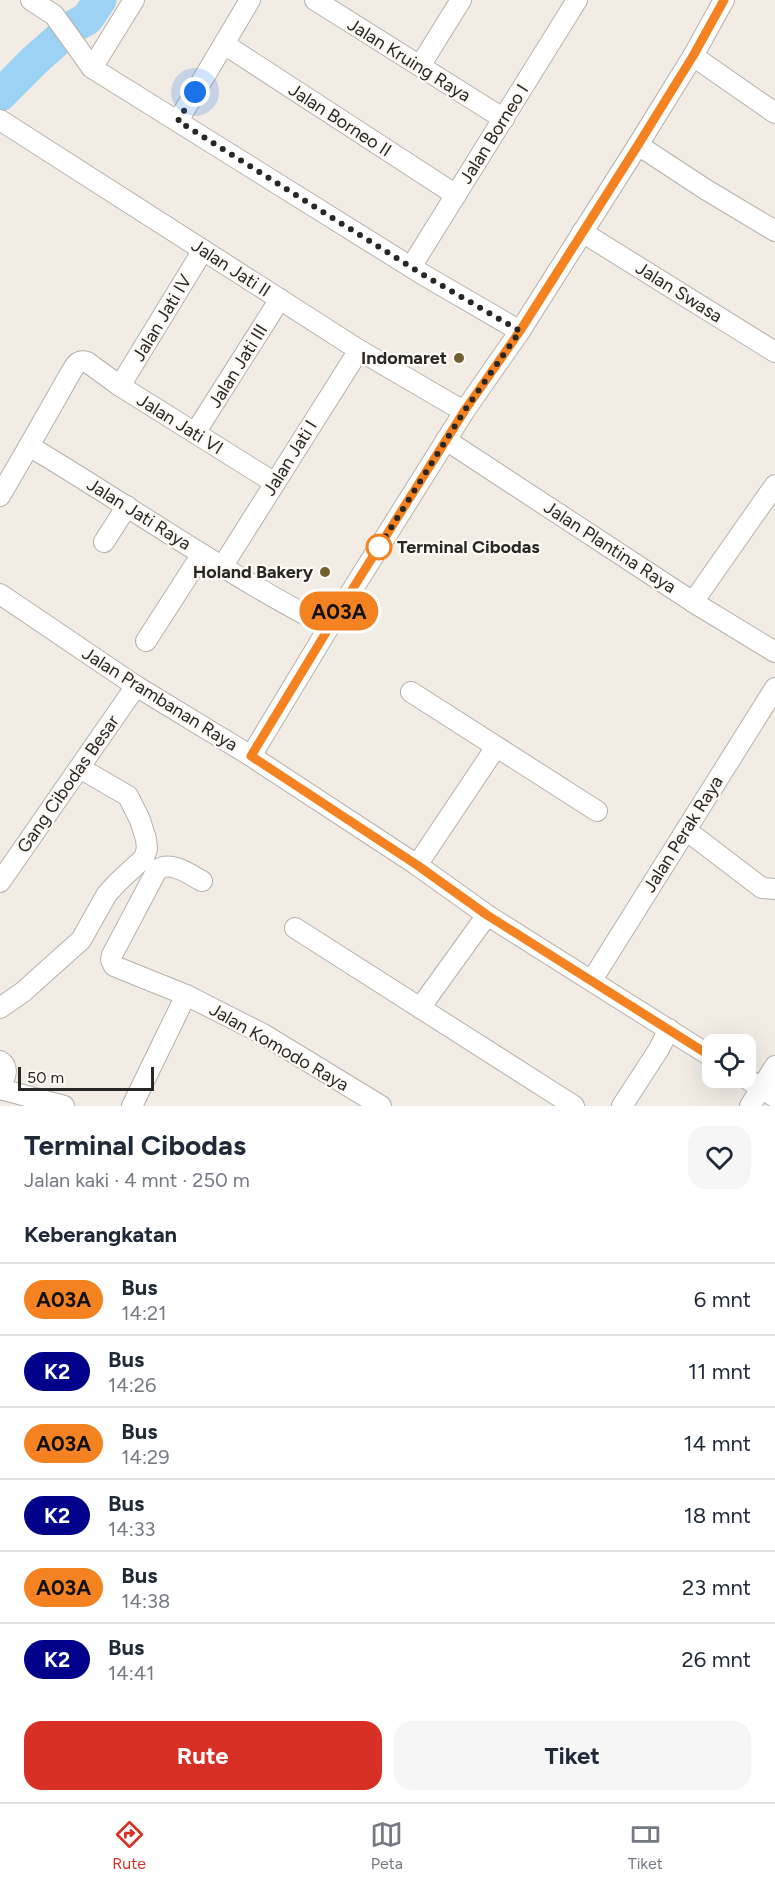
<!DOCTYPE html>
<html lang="id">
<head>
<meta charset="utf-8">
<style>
  body { margin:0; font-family:Figtree,sans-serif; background:#f6f6f7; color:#1f2937; height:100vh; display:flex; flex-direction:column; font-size:22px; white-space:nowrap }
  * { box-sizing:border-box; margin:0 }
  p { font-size:20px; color:#747a83 }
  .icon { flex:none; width:33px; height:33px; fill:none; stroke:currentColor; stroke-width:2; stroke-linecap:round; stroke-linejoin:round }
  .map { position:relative; height:1106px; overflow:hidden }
  .drawer { display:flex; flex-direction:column; background:#fff; flex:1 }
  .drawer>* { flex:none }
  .badge { padding:0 12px; border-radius:20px; font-size:21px; line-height:39px }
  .controls { position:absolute; left:702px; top:1034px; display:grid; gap:12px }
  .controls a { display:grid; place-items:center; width:54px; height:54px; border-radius:12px; background:#fff; box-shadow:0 6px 24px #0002; font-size:30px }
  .scale { position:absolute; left:18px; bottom:15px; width:136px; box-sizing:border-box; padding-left:6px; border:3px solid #292724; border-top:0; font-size:16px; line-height:21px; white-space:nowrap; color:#292724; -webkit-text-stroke:4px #fef9f4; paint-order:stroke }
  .you { position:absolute; width:30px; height:30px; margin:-15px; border:4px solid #fff; border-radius:50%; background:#1a73e8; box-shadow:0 0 0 9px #1a73e833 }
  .map>.badge { position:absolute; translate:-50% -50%; box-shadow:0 0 0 3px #fff }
  h2 { padding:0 24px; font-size:22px; line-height:54px }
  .round { display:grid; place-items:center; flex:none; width:63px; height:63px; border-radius:18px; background:#f6f6f7 }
  .head { display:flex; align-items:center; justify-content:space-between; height:102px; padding:0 24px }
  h1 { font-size:28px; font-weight:700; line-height:45px }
  .cta { display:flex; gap:12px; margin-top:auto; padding:12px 24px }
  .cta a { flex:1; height:69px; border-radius:18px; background:#d93025; color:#fff; font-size:24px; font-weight:700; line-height:69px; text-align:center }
  .cta a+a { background:#f6f6f7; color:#1f2937 }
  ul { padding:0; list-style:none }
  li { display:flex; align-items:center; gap:18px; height:72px; padding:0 24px; border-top:2px solid #e0e1e3 }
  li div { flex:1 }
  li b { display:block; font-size:22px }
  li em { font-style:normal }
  li .badge { min-width:66px; font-weight:700; text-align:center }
  .menu { display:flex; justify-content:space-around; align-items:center; height:84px; border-top:2px solid #e0e1e3; background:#fff; font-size:16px; color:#747a83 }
  .menu a { display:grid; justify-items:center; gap:3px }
  .menu .on { color:#d93025 }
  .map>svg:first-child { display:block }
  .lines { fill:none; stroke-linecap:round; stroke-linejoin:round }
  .river { stroke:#9cd2f3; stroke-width:33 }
  .minor-casing { stroke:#b7b1ab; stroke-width:22 }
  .minor { stroke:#fff; stroke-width:20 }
  .line-casing { stroke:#fff; stroke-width:14 }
  .line { stroke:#f58220; stroke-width:9 }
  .walk { stroke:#292724; stroke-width:6; stroke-dasharray:0 10.8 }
  .poi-dot { fill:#70602d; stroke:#fef9f4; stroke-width:2 }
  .stop-dot { fill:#fff; stroke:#f58220; stroke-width:3 }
  .labels { text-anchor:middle; stroke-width:4.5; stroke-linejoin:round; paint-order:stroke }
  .street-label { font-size:18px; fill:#292724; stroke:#fef9f4 }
  .poi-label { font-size:18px; font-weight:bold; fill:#292724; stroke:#fef9f4; text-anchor:end }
  .stop-label { font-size:18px; font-weight:bold; fill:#292724; stroke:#fef9f4; text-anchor:start }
</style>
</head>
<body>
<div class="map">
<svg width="775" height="1106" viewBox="0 0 775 1106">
  <rect width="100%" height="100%" fill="#f2ece5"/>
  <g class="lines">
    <path class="river" d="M0,95L35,60L61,37L74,26L87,19L100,0"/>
    <defs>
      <g id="minor">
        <path d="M31,0L54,15L92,68L422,274L520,331"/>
        <path d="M315,0L504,119"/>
        <path d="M224,44L456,195"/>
        <path d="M693,56L775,113"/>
        <path d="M420,66L461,0"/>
        <path d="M92,68L134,0"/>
        <path d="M0,120L359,350L453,405L465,410"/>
        <path d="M178,121L250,0"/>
        <path d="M638,145L705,189L775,231"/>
        <path d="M582,232L775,352"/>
        <path d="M411,267L577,0"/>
        <path d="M120,386L203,250"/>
        <path d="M195,433L280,299"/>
        <path d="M446,440L693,602L775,652"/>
        <path d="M29,446L70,374C75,366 77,359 87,362L120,386L275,483"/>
        <path d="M0,496L29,446C130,506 225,574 329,627"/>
        <path d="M104,542L127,506"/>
        <path d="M222,567L359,350"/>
        <path d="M0,594L136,686L251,756L417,865L487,915L712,1057"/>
        <path d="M693,602L775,485"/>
        <path d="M146,641L202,554"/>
        <path d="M411,692L597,811"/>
        <path d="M251,756L329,627L465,410L520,331L638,145L693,56L724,0"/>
        <path d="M686,830L762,888L775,889"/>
        <path d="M417,865L496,747"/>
        <path d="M202,881C189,874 171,860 157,870L112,955L111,960L114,966L186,995L263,1034L381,1106"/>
        <path d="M0,882L136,686"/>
        <path d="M295,928L574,1106"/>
        <path d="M592,980L775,688"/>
        <path d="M0,1008L23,992L81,940L107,894L118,882L144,858L147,849L146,839L140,820L128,796L80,768"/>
        <path d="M420,1008L487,915"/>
        <path d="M0,1061C11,1068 4,1079 0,1088"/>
        <path d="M744,1077L775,1097"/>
        <path d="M0,1089L64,1106"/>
        <path d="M132,1106L186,995"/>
        <path d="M622,1106L659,1049L669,1029"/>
        <path d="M750,1106L775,1066"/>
      </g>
    </defs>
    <use href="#minor" class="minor-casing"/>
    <use href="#minor" class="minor"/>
  </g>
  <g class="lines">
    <defs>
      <path id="line" d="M712,1057L487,915L417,865L251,756L350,593L465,410L520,331L638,145L693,56L724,0"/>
    </defs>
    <use href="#line" class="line-casing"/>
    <use href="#line" class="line"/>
    <path class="walk" d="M195,92L178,121L422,274L520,331L465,410L379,547"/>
  </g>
  <g class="poi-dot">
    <circle cx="459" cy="358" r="6"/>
    <circle cx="325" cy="572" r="6"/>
  </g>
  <circle class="stop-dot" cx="379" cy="547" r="12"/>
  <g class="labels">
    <g class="street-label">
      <text transform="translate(409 60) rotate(32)" y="6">Jalan Kruing Raya</text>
      <text transform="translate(340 120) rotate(33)" y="6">Jalan Borneo II</text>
      <text transform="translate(494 134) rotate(-58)" y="6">Jalan Borneo I</text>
      <text transform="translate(231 268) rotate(33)" y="6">Jalan Jati II</text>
      <text transform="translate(679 292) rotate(32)" y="6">Jalan Swasa</text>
      <text transform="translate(162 318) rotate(-59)" y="6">Jalan Jati IV</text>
      <text transform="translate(238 366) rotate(-58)" y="6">Jalan Jati III</text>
      <text transform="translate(180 424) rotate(32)" y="6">Jalan Jati VI</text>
      <text transform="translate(290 458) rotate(-58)" y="6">Jalan Jati I</text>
      <text transform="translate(139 514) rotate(32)" y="6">Jalan Jati Raya</text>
      <text transform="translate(610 547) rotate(33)" y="6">Jalan Plantina Raya</text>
      <text transform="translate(160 699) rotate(32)" y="6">Jalan Prambanan Raya</text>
      <text transform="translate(68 784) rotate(-55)" y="6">Gang Cibodas Besar</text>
      <text transform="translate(683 834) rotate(-58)" y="6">Jalan Perak Raya</text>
      <text transform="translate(279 1047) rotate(30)" y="6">Jalan Komodo Raya</text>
    </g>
    <g class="poi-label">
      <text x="447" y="364">Indomaret</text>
      <text x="313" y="578">Holand Bakery</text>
    </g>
    <g class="stop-label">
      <text x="397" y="553">Terminal Cibodas</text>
    </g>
  </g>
</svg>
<div class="controls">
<a><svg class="icon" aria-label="locate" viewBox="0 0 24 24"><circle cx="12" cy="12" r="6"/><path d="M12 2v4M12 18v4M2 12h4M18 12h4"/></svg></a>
</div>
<div class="scale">50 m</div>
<div class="you" style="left:195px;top:92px"></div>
<b class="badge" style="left:339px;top:611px;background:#f58220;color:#111">A03A</b>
</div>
<section class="drawer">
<div class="head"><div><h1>Terminal Cibodas</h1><p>Jalan kaki · 4 mnt · 250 m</p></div><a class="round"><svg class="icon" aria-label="heart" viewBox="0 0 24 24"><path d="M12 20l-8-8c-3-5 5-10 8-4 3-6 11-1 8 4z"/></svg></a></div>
<h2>Keberangkatan</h2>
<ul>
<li><span class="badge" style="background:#f58220;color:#111">A03A</span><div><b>Bus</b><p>14:21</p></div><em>6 mnt</em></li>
<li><span class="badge" style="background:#00008b;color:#fff">K2</span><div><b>Bus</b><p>14:26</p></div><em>11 mnt</em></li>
<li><span class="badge" style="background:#f58220;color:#111">A03A</span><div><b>Bus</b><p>14:29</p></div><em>14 mnt</em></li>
<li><span class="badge" style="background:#00008b;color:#fff">K2</span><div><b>Bus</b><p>14:33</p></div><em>18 mnt</em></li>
<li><span class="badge" style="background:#f58220;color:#111">A03A</span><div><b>Bus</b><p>14:38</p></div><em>23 mnt</em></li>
<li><span class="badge" style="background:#00008b;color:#fff">K2</span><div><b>Bus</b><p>14:41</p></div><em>26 mnt</em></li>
</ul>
<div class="cta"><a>Rute</a><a>Tiket</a></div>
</section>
<nav class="menu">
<a class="on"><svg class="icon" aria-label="directions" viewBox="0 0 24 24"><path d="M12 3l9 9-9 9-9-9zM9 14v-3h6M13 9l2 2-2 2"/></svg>Rute</a>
<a><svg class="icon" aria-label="map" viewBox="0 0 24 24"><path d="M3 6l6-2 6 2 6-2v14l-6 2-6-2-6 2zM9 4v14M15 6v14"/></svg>Peta</a>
<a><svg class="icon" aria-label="tickets" viewBox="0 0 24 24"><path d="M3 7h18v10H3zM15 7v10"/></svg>Tiket</a>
</nav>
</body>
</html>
